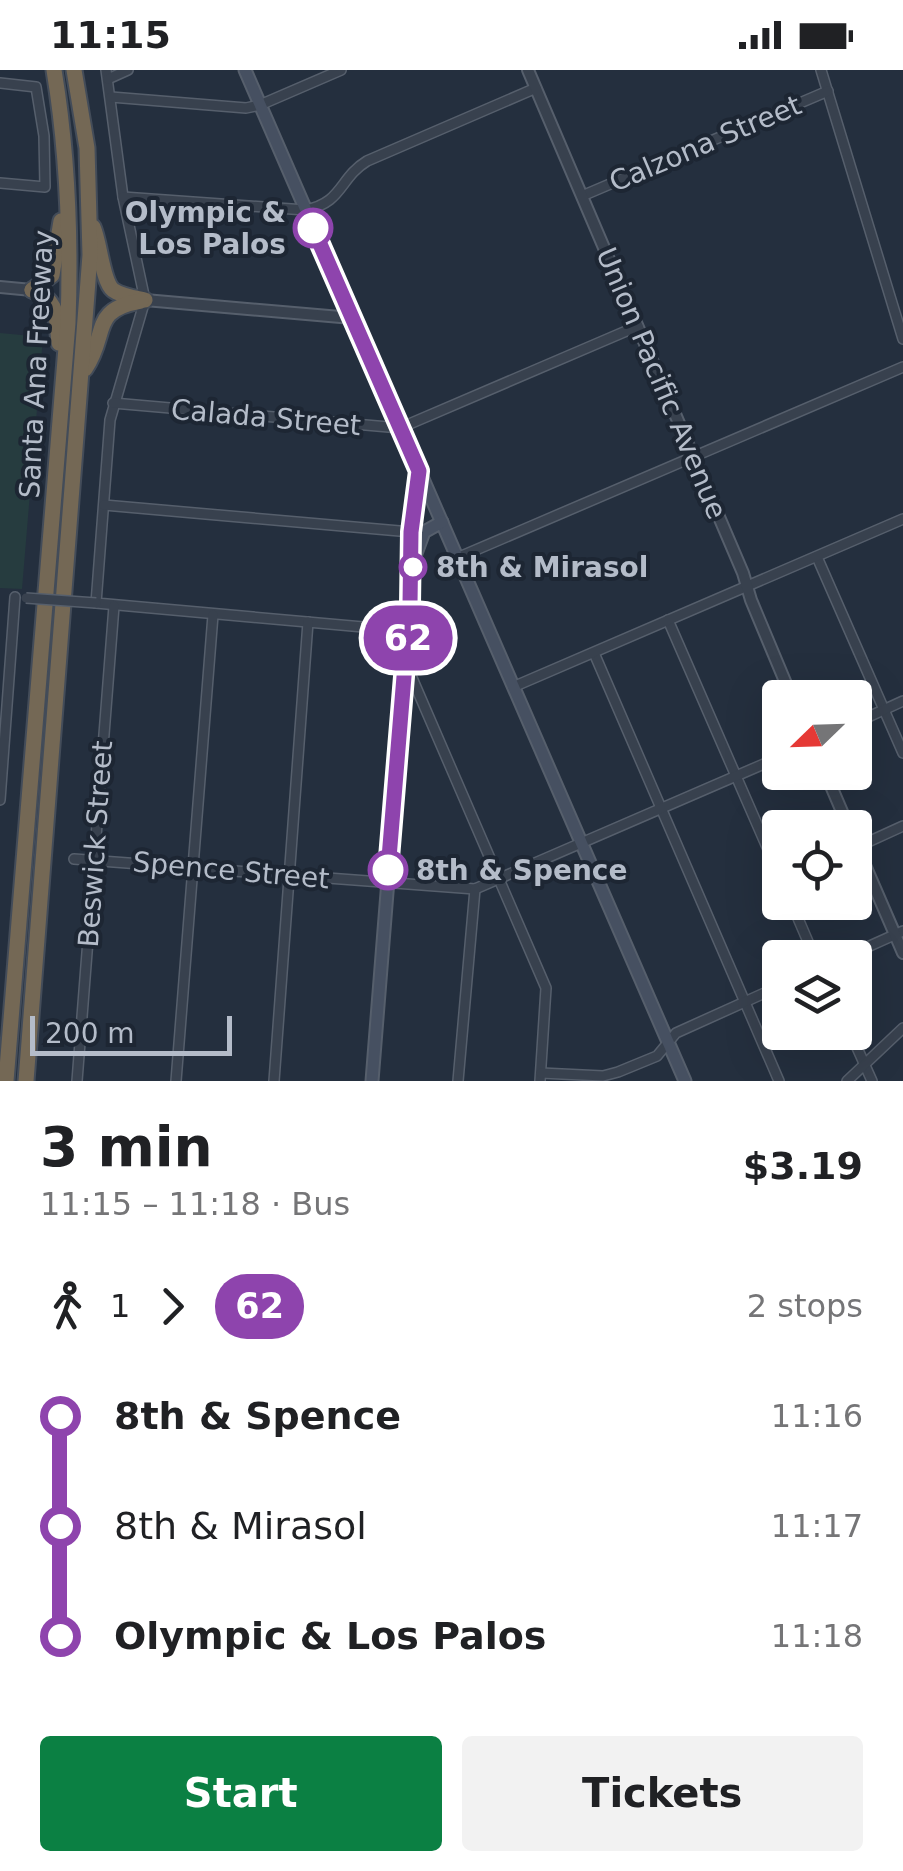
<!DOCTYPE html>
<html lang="en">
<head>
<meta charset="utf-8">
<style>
  body { margin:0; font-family:"DejaVu Sans",sans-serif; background:#f2f2f2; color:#202124; height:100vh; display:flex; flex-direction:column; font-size:38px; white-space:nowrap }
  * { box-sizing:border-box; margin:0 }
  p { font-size:32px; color:#757577 }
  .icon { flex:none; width:55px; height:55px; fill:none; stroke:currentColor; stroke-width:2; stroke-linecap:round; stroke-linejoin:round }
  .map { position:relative; height:1011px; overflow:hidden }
  .side { display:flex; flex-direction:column; background:#fff; flex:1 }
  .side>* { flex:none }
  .badge { padding:0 20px; border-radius:32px; font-size:35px; line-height:65px }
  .needle { width:65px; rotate:247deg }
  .tools { position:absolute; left:762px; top:610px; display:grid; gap:20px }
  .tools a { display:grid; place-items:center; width:110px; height:110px; border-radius:10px; background:#fff; box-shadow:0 10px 40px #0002; font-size:50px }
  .scale { position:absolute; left:30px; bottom:25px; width:202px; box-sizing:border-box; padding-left:10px; border:5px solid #b4bcc9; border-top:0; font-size:28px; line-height:35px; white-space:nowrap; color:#b4bcc9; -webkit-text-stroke:8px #1d2633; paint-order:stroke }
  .map>.badge { position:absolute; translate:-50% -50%; box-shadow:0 0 0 5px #fff }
  .legs { display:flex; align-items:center; gap:15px; height:110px; padding:0 40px; font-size:32px }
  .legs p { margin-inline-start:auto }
  .headline { display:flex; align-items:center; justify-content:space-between; height:170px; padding:0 40px }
  h1 { font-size:55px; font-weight:600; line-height:75px }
  .cta { display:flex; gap:20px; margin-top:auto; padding:20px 40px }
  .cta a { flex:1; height:115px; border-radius:10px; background:#0b8043; color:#fff; font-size:40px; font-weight:600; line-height:115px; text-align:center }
  .cta a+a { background:#f2f2f2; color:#202124 }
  ul { padding:0 40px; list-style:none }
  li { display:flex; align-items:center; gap:35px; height:110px; font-size:38px }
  li i { display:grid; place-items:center; width:15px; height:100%; margin:0 12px; background:currentColor }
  li i::after { content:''; width:25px; height:25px; margin:-12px; border:8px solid; border-radius:50%; background:#fff }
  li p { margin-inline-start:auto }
  li:first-child i { background:linear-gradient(#0000 50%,currentColor 0) }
  li:last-child i { background:linear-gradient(currentColor 50%,#0000 0) }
  .status { display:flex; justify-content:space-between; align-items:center; height:70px; padding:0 50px; background:#fff; direction:ltr }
  .status svg { height:28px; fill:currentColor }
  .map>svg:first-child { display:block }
  .green { fill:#263c3f }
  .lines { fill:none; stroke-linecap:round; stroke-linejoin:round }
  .minor-casing { stroke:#565f6c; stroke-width:12 }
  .tertiary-casing { stroke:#565f6c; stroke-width:14 }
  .secondary-casing { stroke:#565f6c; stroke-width:15 }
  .motorway-casing { stroke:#434c59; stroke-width:19 }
  .minor { stroke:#38414e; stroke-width:9 }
  .tertiary { stroke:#38414e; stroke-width:10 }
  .secondary { stroke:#465061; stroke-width:11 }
  .motorway { stroke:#746855; stroke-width:15 }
  .minor-bridge-casing { stroke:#565f6c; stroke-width:12; stroke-linecap:butt }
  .minor-bridge { stroke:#38414e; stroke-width:9 }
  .line-1-casing { stroke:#fff; stroke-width:22 }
  .line-1 { stroke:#8e44ad; stroke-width:15 }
  .stop-1-dot { fill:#fff; stroke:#8e44ad; stroke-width:5 }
  .labels { text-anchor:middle; stroke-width:8; stroke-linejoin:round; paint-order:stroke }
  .street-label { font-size:28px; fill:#b4bcc9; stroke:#1d2633 }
  .stop-label { font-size:28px; font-weight:bold; fill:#b4bcc9; stroke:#1d2633; text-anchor:start }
</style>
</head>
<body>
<div class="status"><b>11:15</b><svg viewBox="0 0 49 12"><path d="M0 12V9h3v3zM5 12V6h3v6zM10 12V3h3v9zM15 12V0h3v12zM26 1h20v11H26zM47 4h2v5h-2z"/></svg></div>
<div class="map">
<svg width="903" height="1011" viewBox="0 0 903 1011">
  <rect width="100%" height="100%" fill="#242f3e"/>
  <path class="green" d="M0,263L43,267L22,519L0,518Z"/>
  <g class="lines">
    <defs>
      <g id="minor">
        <path d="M106,0L123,127L145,230L110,350L96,533L408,561"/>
        <path d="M821,0L903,269"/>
        <path d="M108,9L128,0"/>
        <path d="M0,13L36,17L44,66L45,117L0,113"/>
        <path d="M111,27L246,38L260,35L341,0"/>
        <path d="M582,126L828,21"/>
        <path d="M123,127L305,140C343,133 339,108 367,91L536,18"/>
        <path d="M113,333L400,358L638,256"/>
        <path d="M104,435L411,462"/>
        <path d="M817,487L903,683"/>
        <path d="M457,488L903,297"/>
        <path d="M668,550L780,807"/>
        <path d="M594,583L779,1011"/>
        <path d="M406,594L546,918L540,1011"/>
        <path d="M513,617L903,449"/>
        <path d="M855,653L903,631"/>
        <path d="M0,730L15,527"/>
        <path d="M857,777L903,756"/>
        <path d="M74,789L475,819L780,687"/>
        <path d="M791,832L815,888"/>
        <path d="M843,888L903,861"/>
        <path d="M850,962L872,1011"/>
        <path d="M541,1003L603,1006L618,1002L657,986L676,963L780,916"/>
        <path d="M77,1011L114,536"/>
        <path d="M176,1011L213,545"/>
        <path d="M274,1011L308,552"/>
        <path d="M458,1011L475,819"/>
        <path d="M847,1011L903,958"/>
      </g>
      <g id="tertiary">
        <path d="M528,0L743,503L751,530L792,628"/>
        <path d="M0,217L32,220"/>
        <path d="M145,230L352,248"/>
        <path d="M825,702L849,758"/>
        <path d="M855,772L903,883"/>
      </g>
      <g id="secondary">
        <path d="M245,0L685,1011"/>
        <path d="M414,489L424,462L442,452"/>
        <path d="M372,1011L410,534L411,462L419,403"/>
      </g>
      <g id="motorway">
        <path d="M93,157C100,172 102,211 113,220C121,226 135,228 145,230"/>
        <path d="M32,220L52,205L61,151"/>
        <path d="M32,220C59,230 56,247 59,273"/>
        <path d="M85,299C109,264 89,240 141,231"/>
        <path d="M6,1011L68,253C71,167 68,85 54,0"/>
        <path d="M26,1011L90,185L87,78L74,0"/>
      </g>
    </defs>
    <use href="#minor" class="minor-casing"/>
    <use href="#tertiary" class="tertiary-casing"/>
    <use href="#secondary" class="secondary-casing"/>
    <use href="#motorway" class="motorway-casing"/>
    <use href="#minor" class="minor"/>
    <use href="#tertiary" class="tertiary"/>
    <use href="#secondary" class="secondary"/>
    <use href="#motorway" class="motorway"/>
    <defs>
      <path id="minor-bridge" d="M26,528L96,533"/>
    </defs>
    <use href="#minor-bridge" class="minor-bridge-casing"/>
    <use href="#minor-bridge" class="minor-bridge"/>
  </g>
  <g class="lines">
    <defs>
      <path id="line-1" d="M313,158L419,401L411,462L410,534L388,800"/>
    </defs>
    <use href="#line-1" class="line-1-casing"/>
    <use href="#line-1" class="line-1"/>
  </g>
  <g class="stop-1-dot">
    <circle cx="313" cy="158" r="18"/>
    <circle cx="413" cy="497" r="12"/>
    <circle cx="388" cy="800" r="18"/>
  </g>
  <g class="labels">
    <g class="street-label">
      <text transform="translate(705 73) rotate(-23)" y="10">Calzona Street</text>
      <text transform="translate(36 294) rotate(-87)" y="10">Santa Ana Freeway</text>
      <text transform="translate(662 313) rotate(67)" y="10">Union Pacific Avenue</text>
      <text transform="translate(266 347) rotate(5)" y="10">Calada Street</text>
      <text transform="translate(95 774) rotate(-86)" y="10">Beswick Street</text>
      <text transform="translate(231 800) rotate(5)" y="10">Spence Street</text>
    </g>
    <g class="stop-label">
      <text x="286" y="152" text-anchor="end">Olympic &amp;<tspan x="286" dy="32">Los Palos</tspan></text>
      <text x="436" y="507">8th &amp; Mirasol</text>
      <text x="416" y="810">8th &amp; Spence</text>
    </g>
  </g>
</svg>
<div class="tools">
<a><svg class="needle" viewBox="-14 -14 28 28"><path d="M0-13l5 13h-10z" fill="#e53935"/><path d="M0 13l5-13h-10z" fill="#757577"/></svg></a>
<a><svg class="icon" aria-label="locate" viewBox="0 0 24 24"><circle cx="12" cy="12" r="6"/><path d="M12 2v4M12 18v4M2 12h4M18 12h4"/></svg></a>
<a><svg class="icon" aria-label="layers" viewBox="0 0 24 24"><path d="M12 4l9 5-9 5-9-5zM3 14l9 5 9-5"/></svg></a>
</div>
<div class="scale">200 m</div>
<b class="badge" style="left:408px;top:568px;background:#8e44ad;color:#fff">62</b>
</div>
<section class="side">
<div class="headline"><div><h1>3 min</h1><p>11:15 – 11:18 · Bus</p></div><b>$3.19</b></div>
<div class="legs"><svg class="icon" aria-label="walk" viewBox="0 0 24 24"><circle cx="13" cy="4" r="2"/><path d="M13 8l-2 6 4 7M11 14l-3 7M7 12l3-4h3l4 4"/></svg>1<svg class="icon" aria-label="forward" viewBox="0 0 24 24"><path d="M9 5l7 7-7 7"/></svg><b class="badge" style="background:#8e44ad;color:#fff">62</b><p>2 stops</p></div>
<ul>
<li><i style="color:#8e44ad"></i><b>8th &amp; Spence</b><p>11:16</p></li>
<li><i style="color:#8e44ad"></i><span>8th &amp; Mirasol</span><p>11:17</p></li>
<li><i style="color:#8e44ad"></i><b>Olympic &amp; Los Palos</b><p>11:18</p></li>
</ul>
<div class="cta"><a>Start</a><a>Tickets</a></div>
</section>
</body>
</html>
